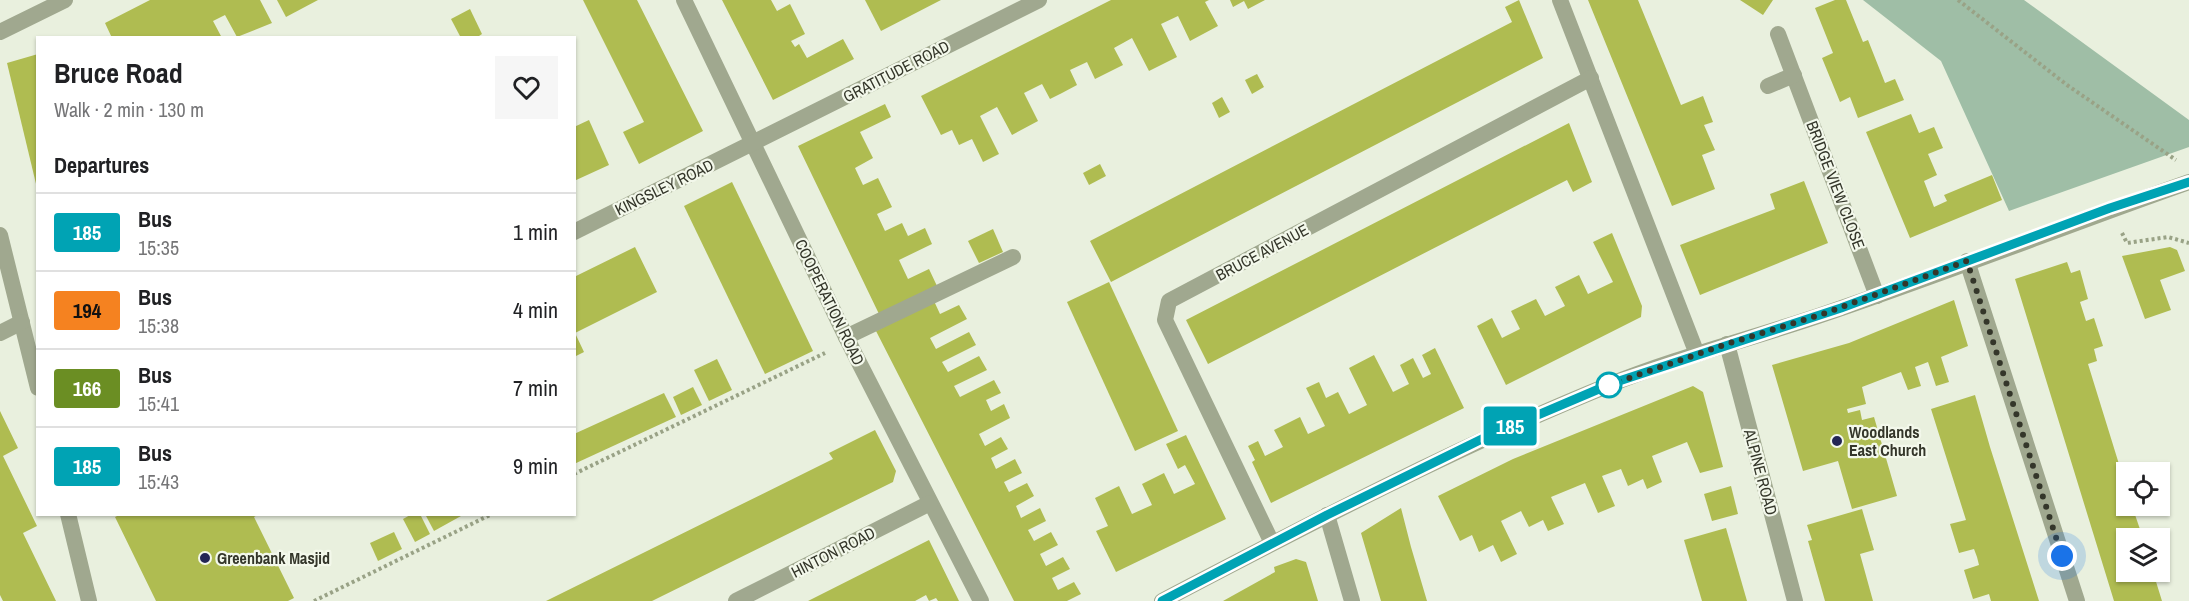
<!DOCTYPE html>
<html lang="en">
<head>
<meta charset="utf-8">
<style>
  body { margin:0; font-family:"Archivo Narrow",sans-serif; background:#f6f6f6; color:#202124; height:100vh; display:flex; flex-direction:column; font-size:22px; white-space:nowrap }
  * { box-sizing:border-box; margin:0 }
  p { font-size:20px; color:#757577 }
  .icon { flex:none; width:33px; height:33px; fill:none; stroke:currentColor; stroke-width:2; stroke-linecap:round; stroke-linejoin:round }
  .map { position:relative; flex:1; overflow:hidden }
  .details { position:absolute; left:36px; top:36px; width:540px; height:480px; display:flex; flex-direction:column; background:#fff; border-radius:0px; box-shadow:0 2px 4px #0004 }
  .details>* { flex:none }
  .badge { padding:0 12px; border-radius:4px; font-size:21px; line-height:39px }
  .tools { position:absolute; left:2116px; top:462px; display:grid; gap:12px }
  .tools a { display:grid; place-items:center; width:54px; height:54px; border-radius:0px; background:#fff; box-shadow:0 2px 4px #0004; font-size:30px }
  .you { position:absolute; width:30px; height:30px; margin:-15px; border:4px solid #fff; border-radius:50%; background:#1a73e8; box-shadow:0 0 0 9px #1a73e833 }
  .map>.badge { position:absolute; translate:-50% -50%; box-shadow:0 0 0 3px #fff }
  h2 { padding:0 18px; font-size:22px; line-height:54px }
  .round { display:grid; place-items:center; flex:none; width:63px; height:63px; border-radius:0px; background:#f6f6f6 }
  .headline { display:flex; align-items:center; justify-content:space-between; height:102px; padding:0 18px }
  h1 { font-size:28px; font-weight:700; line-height:45px }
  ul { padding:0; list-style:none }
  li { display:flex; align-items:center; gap:18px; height:78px; padding:0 18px; border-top:2px solid #e0e0e0 }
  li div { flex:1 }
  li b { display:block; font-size:22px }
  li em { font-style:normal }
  li .badge { min-width:66px; font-weight:700; text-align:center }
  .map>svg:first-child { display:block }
  .green { fill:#9fbea6 }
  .building { fill:#afbc51 }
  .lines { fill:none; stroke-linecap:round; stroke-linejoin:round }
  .path { stroke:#99a286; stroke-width:4; stroke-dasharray:3 3; stroke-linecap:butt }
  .service { stroke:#a0a88f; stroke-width:16 }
  .minor { stroke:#a0a88f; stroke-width:16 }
  .line-casing { stroke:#fff; stroke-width:14 }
  .line { stroke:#00a3b4; stroke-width:9 }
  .walk { stroke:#34362a; stroke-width:6; stroke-dasharray:0 10.8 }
  .stop-dot { fill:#fff; stroke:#00a3b4; stroke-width:3 }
  .poi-dot { fill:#232654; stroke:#f3f8eb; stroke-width:2 }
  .labels { text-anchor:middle; stroke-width:4.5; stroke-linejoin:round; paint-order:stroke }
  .street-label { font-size:16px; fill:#34362a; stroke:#f3f8eb }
  .poi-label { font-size:16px; font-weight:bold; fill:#34362a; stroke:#f3f8eb; text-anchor:start }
</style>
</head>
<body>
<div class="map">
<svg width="2189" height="601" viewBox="0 0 2189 601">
  <rect width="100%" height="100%" fill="#e9f0de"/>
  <path class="green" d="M1863,0H2024L2189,120V147L2009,211L1941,61Z"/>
  <g class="building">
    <path d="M150,0H260L272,23L237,37L225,15L213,21L222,38H112L105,23Z"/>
    <path d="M277,0H318L286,17Z"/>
    <path d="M583,0H637L703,131L639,164L623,132L644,122Z"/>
    <path d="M722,0H771L777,11L790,4L805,34L791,41L795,47L799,44L807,58L843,39L854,59L773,100Z"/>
    <path d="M865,0H941L881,31Z"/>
    <path d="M1111,0H1209L1205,2L1218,26L1190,41L1178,16L1161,24L1177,57L1149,71L1132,38L1114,48L1123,65L1095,79L1087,62L1070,70L1077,85L1062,93L1050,99L1042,84L1024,93L1038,121L1012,135L997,107L980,116L999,154L983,162L972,139L959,145L952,130L941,135L921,96Z"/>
    <path d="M1230,0H1265L1248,9L1244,1L1233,7Z"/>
    <path d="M1519,0L1543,58L1111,282L1090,241L1512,22L1505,7Z"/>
    <path d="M1588,0H1638L1681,105L1703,96L1713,122L1704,125L1715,150L1702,155L1715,189L1672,206Z"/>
    <path d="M1740,0H1773L1763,15Z"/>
    <path d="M1835,0H1846L1863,42L1868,40L1885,83L1895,79L1904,100L1858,118L1850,97L1840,102L1822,58L1833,53L1815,8Z"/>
    <path d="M470,9L482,34L476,38H461L451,19Z"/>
    <path d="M38,54V188H37L7,63Z"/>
    <path d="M1257,74L1264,87L1252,94L1245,80Z"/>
    <path d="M1222,97L1230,112L1219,118L1212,103Z"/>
    <path d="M885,104L891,117L860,132L873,158L855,168L863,185L878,178L892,207L877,214L885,231L902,223L908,236L925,228L932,244L899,260L908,279L929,269L937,286L879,314L798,146Z"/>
    <path d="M1911,114L1919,133L1934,127L1943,148L1928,154L1937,175L1924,181L1934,207L1947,201L1944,195L1992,175L2002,200L1910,238L1866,132Z"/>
    <path d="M589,120L609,165L574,181V127Z"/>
    <path d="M1569,123L1592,182L1573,192L1567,180L1208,364L1186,320Z"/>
    <path d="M1100,164L1106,176L1089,185L1083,173Z"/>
    <path d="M1804,181L1828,243L1700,295L1680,245L1775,209L1770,194Z"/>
    <path d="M732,182L813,351L765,374L684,206Z"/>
    <path d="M993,229L1003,252L979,263L968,241Z"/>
    <path d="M1612,233L1642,306L1641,317L1506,385L1477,326L1492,318L1502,338L1520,329L1511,311L1536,299L1545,316L1565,306L1555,287L1579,275L1588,294L1613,282L1593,242Z"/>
    <path d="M635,247L657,292L575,333L584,352L574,357V277Z"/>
    <path d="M2170,247L2177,250L2185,271L2160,280L2171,310L2145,319L2122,256Z"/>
    <path d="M2067,262L2071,273L2080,270L2088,299L2080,302L2086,321L2094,318L2103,346L2094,349L2097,361L2088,364L2127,490V506H2132L2143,538H2127V572H2153L2162,601H2114L2015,279Z"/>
    <path d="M1109,282L1178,431L1135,451L1067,302Z"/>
    <path d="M1954,300L1968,346L1941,357L1949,382L1936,386L1928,362L1915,367L1921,386L1908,390L1901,372L1862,387L1866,404L1847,409L1848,413L1860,410L1862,420L1874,417L1897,496L1852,509L1838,461L1803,471L1772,365L1849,343Z"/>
    <path d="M934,301L940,314L959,305L967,319L930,338L936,349L969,332L976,345L942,362L948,372L979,356L987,370L954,386L960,397L994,380L1001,393L986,400L991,411L1004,404L1010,418L979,434L985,446L1001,437L1008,449L991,458L996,469L1015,459L1022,473L1004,482L1009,492L1027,483L1034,496L1016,506L1021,518L1040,508L1046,521L1028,530L1034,541L1051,532L1058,545L1040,554L1046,566L1063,557L1070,569L1052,578L1058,590L1074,582L1081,594L1067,601H1014L876,331Z"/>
    <path d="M1435,348L1464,408L1271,503L1252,462L1255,460L1248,446L1258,441L1265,456L1283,447L1274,430L1300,417L1308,434L1325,426L1306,388L1319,382L1326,398L1338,392L1349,414L1367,405L1349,368L1374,355L1393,392L1409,384L1400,365L1413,358L1423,378L1431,374L1422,355Z"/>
    <path d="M717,359L732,390L709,401L694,370Z"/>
    <path d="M1693,386L1703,392L1723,467L1700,473L1687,442L1652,456L1662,482L1647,489L1643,479L1628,486L1621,469L1602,476L1615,506L1598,513L1585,483L1551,497L1564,524L1548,531L1543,520L1529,527L1521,511L1501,521L1517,554L1501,562L1493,545L1479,552L1472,535L1460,541L1438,496L1513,459Z"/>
    <path d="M693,387L702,405L681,415L673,397Z"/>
    <path d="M664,393L676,417L574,464V434Z"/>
    <path d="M1975,395L1990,447L2039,601H1991L1989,594L1973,599L1964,570L1979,565L1977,557L1974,549L1959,553L1950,524L1966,520L1931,409Z"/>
    <path d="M0,411L18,448L3,456L37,526L23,533L56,601H3L0,595Z"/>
    <path d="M875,430L896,471L893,482L652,601H546L833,459L829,453Z"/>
    <path d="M1186,435L1226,519L1116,572L1096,531L1108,526L1095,498L1119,486L1132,514L1152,505L1142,484L1164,473L1174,494L1195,484L1185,465L1178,469L1166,444Z"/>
    <path d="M1731,486L1738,514L1712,521L1704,494Z"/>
    <path d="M1401,508L1411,547L1427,601H1381L1361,533Z"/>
    <path d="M1862,509L1874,550L1860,554L1873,601H1825L1808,541L1812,540L1807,525Z"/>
    <path d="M121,514H259L254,517L294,598L288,601H156L115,517Z"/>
    <path d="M412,514H420L430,534L415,542L403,519Z"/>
    <path d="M425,514H461V516L434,531Z"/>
    <path d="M1726,528L1747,601H1702L1684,540Z"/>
    <path d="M394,532L402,549L378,561L370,543Z"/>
    <path d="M929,540L959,601H938L936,598L929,601L926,595L915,601H808Z"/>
    <path d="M1296,559L1306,562L1318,601H1223L1275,572L1274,567Z"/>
  </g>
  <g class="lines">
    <g class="path">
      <path d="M1958,0L2067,85L2176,160"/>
      <path d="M2122,233L2127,243L2168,237L2189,243"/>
      <path d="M574,474L825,353"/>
      <path d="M314,601L492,514"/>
    </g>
    <path class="service" d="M846,337L1013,257"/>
    <g class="minor">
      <path d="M684,0L846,337L981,601"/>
      <path d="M1560,0L1697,354"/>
      <path d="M0,32L65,0"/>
      <path d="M1778,34L1877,296"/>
      <path d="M1768,86L1794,75"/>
      <path d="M574,232L1039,0"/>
      <path d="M0,235L38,388"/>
      <path d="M1967,261L2077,601"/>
      <path d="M0,333L22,322"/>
      <path d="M1727,344L1795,601"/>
      <path d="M68,514L89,601"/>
      <path d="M1327,515L1352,601"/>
      <path d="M1272,543L1165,320L1169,301L1591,78"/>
      <path d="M736,601L930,503"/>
      <path d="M1162,601C1309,524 1456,447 1609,385C1680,356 1755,338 1827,313C1948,272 2068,225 2189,182"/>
    </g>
  </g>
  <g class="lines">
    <defs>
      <path id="line" d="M1162,601L1327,515L1486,437L1613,383L1841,308L2110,208L2189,182"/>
    </defs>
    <use href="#line" class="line-casing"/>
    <use href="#line" class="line"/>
    <path class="walk" d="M1609,385L1727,344L1823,314L1967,261L2062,556"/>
  </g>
  <circle class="stop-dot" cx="1609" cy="385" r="12"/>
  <g class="poi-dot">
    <circle cx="1837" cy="441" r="6"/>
    <circle cx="205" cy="558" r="6"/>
  </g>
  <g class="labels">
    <g class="street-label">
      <text transform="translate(896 71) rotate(-27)" y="6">GRATITUDE ROAD</text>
      <text transform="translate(1836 185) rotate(69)" y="6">BRIDGE VIEW CLOSE</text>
      <text transform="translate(664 187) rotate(-26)" y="6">KINGSLEY ROAD</text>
      <text transform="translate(1262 252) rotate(-28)" y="6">BRUCE AVENUE</text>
      <text transform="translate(830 302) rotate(64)" y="6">COOPERATION ROAD</text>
      <text transform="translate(1761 472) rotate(75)" y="6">ALPINE ROAD</text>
      <text transform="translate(833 552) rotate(-27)" y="6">HINTON ROAD</text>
    </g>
    <g class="poi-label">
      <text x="1849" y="438">Woodlands<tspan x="1849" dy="18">East Church</tspan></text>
      <text x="217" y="564">Greenbank Masjid</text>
    </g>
  </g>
</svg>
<div class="tools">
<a><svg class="icon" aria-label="locate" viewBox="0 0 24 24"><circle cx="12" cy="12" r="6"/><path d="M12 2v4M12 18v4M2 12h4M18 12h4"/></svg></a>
<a><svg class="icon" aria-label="layers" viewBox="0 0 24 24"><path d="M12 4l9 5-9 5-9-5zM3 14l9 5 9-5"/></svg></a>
</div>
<div class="you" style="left:2062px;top:556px"></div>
<b class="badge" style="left:1510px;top:426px;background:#00a3b4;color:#fff">185</b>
<section class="details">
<div class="headline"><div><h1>Bruce Road</h1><p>Walk · 2 min · 130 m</p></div><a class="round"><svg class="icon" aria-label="heart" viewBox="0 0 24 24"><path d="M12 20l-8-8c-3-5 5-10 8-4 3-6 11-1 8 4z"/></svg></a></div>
<h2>Departures</h2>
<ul>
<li><span class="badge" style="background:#00a3b4;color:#fff">185</span><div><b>Bus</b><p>15:35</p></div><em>1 min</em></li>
<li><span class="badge" style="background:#f58220;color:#111">194</span><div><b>Bus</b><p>15:38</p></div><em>4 min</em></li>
<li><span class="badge" style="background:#6b8e23;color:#fff">166</span><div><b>Bus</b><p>15:41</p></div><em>7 min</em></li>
<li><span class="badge" style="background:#00a3b4;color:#fff">185</span><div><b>Bus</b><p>15:43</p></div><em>9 min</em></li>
</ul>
</section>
</div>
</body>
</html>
